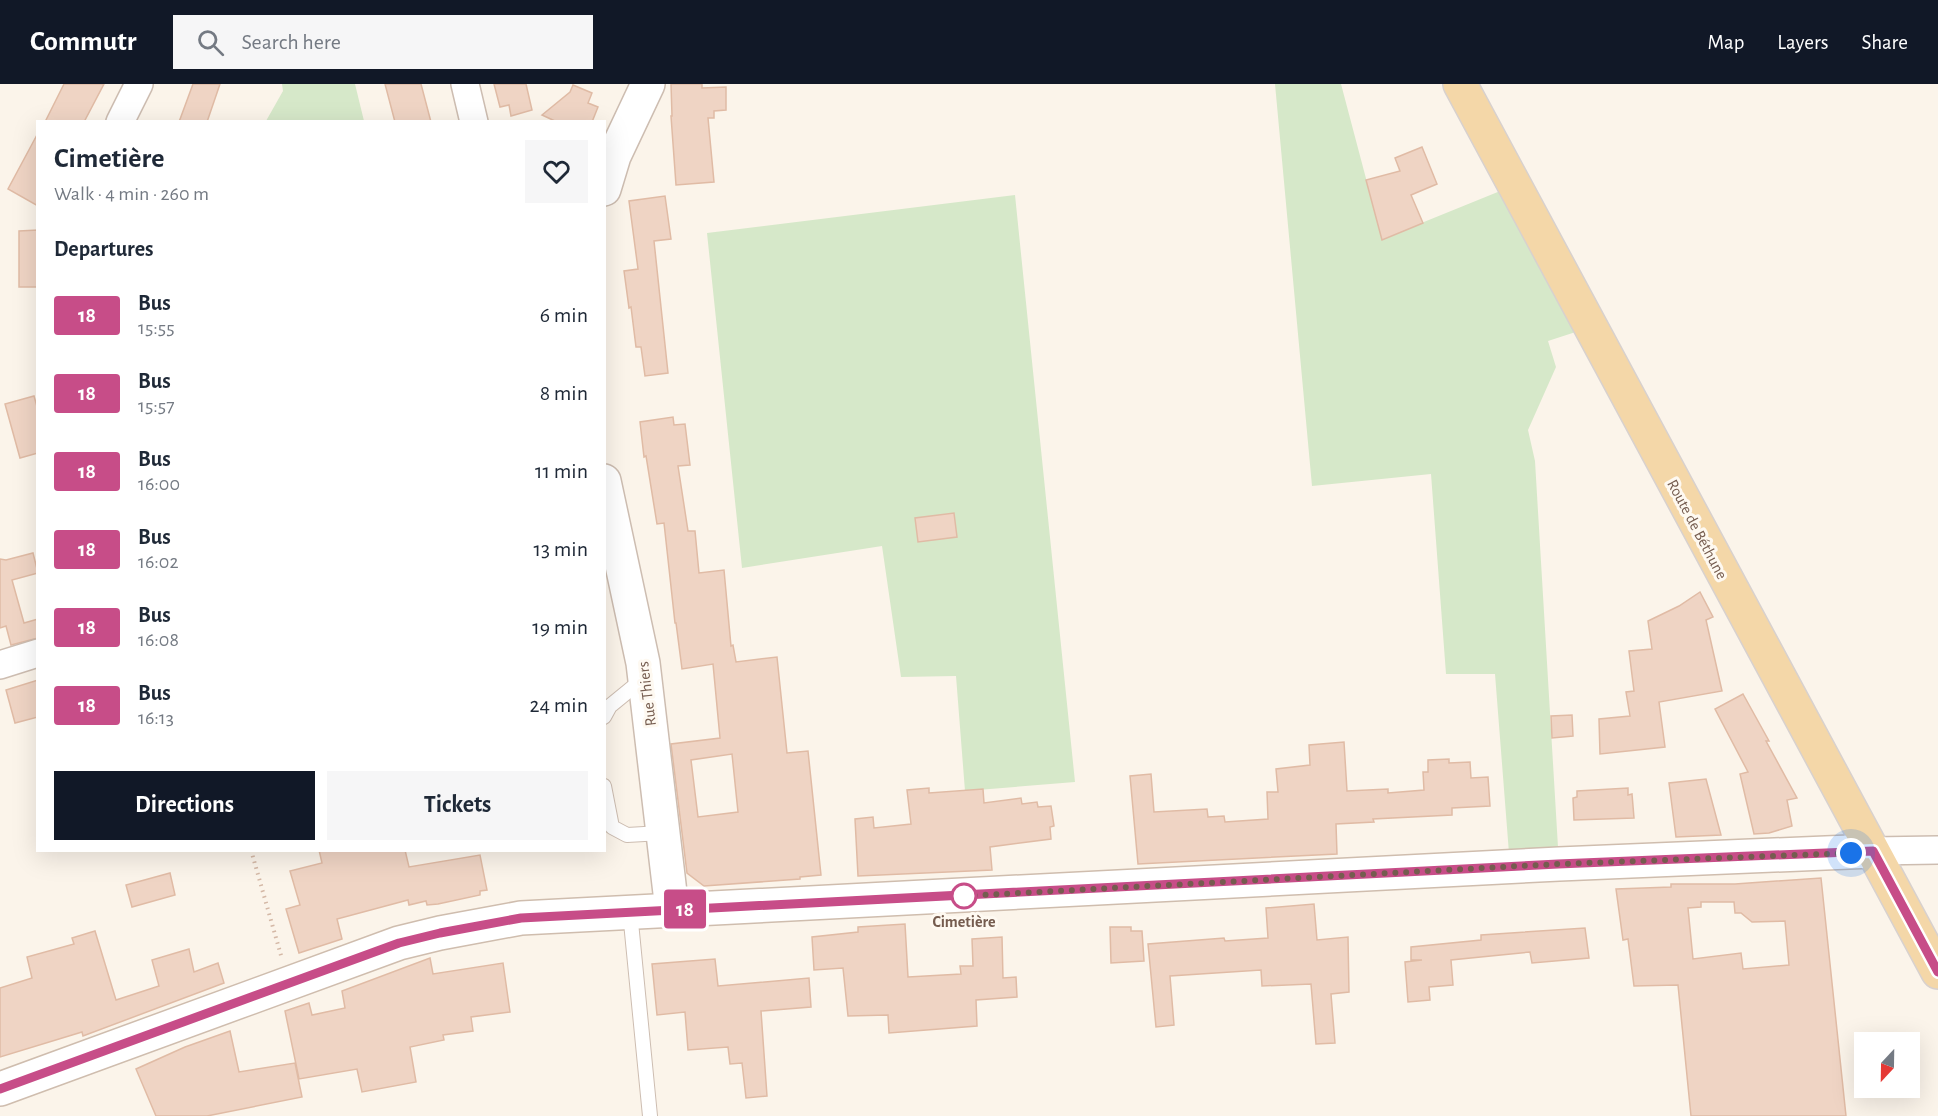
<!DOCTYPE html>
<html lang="en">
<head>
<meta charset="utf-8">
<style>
  body { margin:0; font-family:"Alegreya Sans",sans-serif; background:#f6f6f7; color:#1f2937; height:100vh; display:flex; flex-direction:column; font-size:22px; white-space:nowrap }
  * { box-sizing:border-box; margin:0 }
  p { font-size:20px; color:#747a83 }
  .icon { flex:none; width:33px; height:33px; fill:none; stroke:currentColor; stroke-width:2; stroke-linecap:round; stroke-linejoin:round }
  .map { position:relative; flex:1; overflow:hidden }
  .side { position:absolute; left:36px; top:36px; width:570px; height:732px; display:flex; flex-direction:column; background:#fff; border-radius:0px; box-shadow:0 6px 24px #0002 }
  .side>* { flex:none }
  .badge { padding:0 12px; border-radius:4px; font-size:21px; line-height:39px }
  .needle { width:39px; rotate:202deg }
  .tools { position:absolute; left:1854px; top:948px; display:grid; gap:12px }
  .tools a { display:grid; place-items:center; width:66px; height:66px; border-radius:0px; background:#fff; box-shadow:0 6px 24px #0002; font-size:30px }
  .you { position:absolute; width:30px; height:30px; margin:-15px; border:4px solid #fff; border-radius:50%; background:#1a73e8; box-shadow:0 0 0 9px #1a73e833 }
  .map>.badge { position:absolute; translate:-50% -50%; box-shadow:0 0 0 3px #fff }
  h2 { padding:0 18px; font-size:22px; line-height:54px }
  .round { display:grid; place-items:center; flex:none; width:63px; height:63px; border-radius:0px; background:#f6f6f7 }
  .head { display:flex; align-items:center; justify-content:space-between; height:102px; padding:0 18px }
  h1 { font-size:28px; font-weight:700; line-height:45px }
  .button { display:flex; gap:12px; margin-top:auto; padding:12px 18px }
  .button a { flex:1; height:69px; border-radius:0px; background:#111827; color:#fff; font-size:24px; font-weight:700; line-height:69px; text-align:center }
  .button a+a { background:#f6f6f7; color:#1f2937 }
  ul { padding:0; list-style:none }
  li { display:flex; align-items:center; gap:18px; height:78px; padding:0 18px }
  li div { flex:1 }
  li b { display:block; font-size:22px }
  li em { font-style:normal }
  li .badge { min-width:66px; font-weight:700; text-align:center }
  header { display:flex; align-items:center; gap:36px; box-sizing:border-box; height:84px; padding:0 30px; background:#111827; color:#fff }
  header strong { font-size:28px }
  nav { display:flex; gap:33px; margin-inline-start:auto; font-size:21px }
  .search { width:420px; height:54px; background:#f6f6f7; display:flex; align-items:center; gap:15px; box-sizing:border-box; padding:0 21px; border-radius:0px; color:#747a83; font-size:22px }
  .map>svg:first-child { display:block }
  .green { fill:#d6e8c9 }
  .building { fill:#efd4c4; stroke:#e0bba5; stroke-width:1.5; fill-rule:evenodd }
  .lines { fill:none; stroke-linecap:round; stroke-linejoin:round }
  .service-casing { stroke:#cdbdb1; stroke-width:16 }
  .minor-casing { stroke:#cdbdb1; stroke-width:30 }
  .tertiary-casing { stroke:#cdbdb1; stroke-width:36 }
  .secondary-casing { stroke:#cfbdae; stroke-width:36 }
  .primary-casing { stroke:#d8d1ce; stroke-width:36 }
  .path { stroke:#d4b8a6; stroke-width:4; stroke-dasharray:1.5 4.5; stroke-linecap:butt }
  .service { stroke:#fff; stroke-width:14 }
  .minor { stroke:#fff; stroke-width:27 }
  .tertiary { stroke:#fff; stroke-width:33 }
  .secondary { stroke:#fff; stroke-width:33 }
  .primary { stroke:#f4d7a8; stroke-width:33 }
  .line-casing { stroke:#fff; stroke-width:14 }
  .line { stroke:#c74d88; stroke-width:9 }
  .walk { stroke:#755c4f; stroke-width:6; stroke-dasharray:0 10.8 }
  .stop-dot { fill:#fff; stroke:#c74d88; stroke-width:3 }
  .labels { text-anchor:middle; stroke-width:6; stroke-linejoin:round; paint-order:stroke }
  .street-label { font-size:16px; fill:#755c4f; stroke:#fef9f1 }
  .stop-label { font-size:16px; font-weight:bold; fill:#755c4f; stroke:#fef9f1 }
</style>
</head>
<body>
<header>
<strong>Commutr</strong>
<div class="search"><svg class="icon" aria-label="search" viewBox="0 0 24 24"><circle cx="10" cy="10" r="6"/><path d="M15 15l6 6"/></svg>Search here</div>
<nav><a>Map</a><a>Layers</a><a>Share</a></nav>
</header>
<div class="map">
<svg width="1938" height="1032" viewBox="0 0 1938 1032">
  <rect width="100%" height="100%" fill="#fbf4ea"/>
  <g class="green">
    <path d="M282,0H355L364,37H266L283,7Z"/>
    <path d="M1275,0H1341L1382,155L1515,101L1591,243L1548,257L1556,283L1528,346L1535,377L1559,780L1510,782L1495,590H1446L1431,390L1312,402Z"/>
    <path d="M1015,111L1075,698L965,707L956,592L901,593L882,462L742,484L707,149Z"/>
  </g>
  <g class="building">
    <path d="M64,0H104L84,38H45Z"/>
    <path d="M193,0H220L207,38H179Z"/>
    <path d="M385,0H421L431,38H395Z"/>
    <path d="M494,0H526L532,26L511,32L509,21L500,23Z"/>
    <path d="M671,0H702V4L726,3V26L714,27V34H708L714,98L676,101L671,32H672Z"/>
    <path d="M573,1L592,9L588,19L598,23L592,38H557L542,31L570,8Z"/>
    <path d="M38,49V122L8,105Z"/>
    <path d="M1422,63L1437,100L1411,111L1423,139L1382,156L1366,96L1400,87L1395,74Z"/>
    <path d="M665,112L671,155L654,157L668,289L645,292L641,263H636L631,223L629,224L624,187L638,185L629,117Z"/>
    <path d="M38,146V203H19V147Z"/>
    <path d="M34,312L38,326V369L20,374L5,320Z"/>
    <path d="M673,333L674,341L685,340L690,381L678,382L688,447H695L699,489L724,486L731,562L733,561L736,578L777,573L787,669L808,667L821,791L800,793V795L704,802L687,789L671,660L720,654L713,580L682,585L676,539H675L664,439L657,440L646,372L644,373L640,338ZM732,670L738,728L698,733L691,676Z"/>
    <path d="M954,429L957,453L918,458L915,434Z"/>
    <path d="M33,469L38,489L12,496L24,539L38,535V554L11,561L6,542L0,544V475L6,476Z"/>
    <path d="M1700,508L1713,533L1706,536L1722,607L1659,618L1665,663L1600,670L1599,635L1630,632L1626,608L1634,607L1629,567L1652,565L1648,537L1679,522Z"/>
    <path d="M38,596V633L15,639L6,606Z"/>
    <path d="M1743,610L1769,657H1766L1797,714L1787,716L1792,742L1769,749L1754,750L1740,690L1748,688L1715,625Z"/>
    <path d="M1572,631L1573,652L1552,654L1551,632Z"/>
    <path d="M1344,658L1347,707L1388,705V709L1424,706L1423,688H1428V676L1449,675V679L1470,678L1471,694L1488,693L1490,722L1452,724V731L1373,735L1374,738L1336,740L1337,770L1138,780L1130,692L1151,690L1154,728L1207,725L1208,733L1224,732L1225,738L1268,735L1267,708H1278L1276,685L1310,681L1309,661Z"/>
    <path d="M1706,695L1721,751L1676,753L1669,699Z"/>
    <path d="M929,704V709L983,705L984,719L1021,714L1022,720L1037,718L1038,723L1051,722L1054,742L1050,743L1051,755L990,763L992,786L858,792L855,735L873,733L874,744L911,740L907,706Z"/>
    <path d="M1628,704V711L1632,710L1634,734L1574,736L1573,714L1577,713V707Z"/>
    <path d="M319,766H405L409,783L480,771L487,806L480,807V811L438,820L427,821L426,817L409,821L408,816L337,835L342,855L299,869L286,825L300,821L290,787L322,779Z"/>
    <path d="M170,789L175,811L132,823L126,801Z"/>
    <path d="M1821,794L1846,1032H1691L1678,901L1634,902L1628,855L1623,856L1616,805L1671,803V800H1735ZM1701,818H1734L1735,829H1741L1752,838L1785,837L1789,881L1743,885L1741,869L1693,875L1688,824L1701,823Z"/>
    <path d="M1314,820L1317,856L1348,853L1349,908L1331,910L1335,959L1316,960L1311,900L1262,902L1261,886L1170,892L1174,941L1156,943L1148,860L1224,854L1225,857L1268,854L1266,824Z"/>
    <path d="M905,840L908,893L961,890L960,882H973L972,855L1002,853L1003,894L1016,893L1017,913L976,916L977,942L889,949L888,931L848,932L843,884L814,886L812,853L858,848V843Z"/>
    <path d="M1110,843H1131V847H1142L1144,877L1111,879Z"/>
    <path d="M1585,844L1589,874L1532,879L1530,868L1451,876L1453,901L1429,903L1430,916L1408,918L1405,878L1422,876H1411V863L1481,856V851Z"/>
    <path d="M95,847L116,916L159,902L152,876L189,865L194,888L218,879L224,899L83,952L82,948L0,973V904L32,894L27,873L74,860L72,854Z"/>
    <path d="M430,874L433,890L503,879L510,928L471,933L473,947L443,951L444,956L410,963L416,998L362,1008L357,985L299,995L285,927L309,919L312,931L345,924L342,907Z"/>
    <path d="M715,875L718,902L809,894L811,923L761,927L767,1012L746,1014L742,979L730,980L728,963L688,966L685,928L657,931L652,880Z"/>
    <path d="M230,947L239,988L295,979L302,1013L207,1032H156L136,985L185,963Z"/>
  </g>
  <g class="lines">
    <defs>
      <g id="service">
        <path d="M604,633L610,622L643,595"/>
        <path d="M604,702L612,743L627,751L662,749"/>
        <path d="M630,828L650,1032"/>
      </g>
      <g id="minor">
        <path d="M465,0L474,38"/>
        <path d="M120,38L139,0"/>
        <path d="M0,581L38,569"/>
        <path d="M1873,767L1938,766"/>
      </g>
      <g id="tertiary">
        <path d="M604,105L614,72L648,0"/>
        <path d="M604,397L643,579L672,826"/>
      </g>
      <path id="secondary" d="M0,1005L399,859L440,849L521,834L1559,780L1873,767"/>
      <path id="primary" d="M1460,0L1938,888"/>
    </defs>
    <use href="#service" class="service-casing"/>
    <use href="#minor" class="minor-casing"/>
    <use href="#tertiary" class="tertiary-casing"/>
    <use href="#secondary" class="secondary-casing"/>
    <use href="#primary" class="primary-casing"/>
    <path class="path" d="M251,766L282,875"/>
    <use href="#service" class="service"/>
    <use href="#minor" class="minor"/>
    <use href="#tertiary" class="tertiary"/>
    <use href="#secondary" class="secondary"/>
    <use href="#primary" class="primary"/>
  </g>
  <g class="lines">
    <defs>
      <path id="line" d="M0,1005L399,859L440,849L521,834L1558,780L1873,767L1938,888"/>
    </defs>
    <use href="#line" class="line-casing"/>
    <use href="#line" class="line"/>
    <path class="walk" d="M964,812L1558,780L1851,769"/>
  </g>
  <circle class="stop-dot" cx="964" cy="812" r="12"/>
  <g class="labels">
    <g class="street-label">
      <text transform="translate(1698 445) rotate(62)" y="6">Route de Béthune</text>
      <text transform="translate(646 610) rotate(-97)" y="6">Rue Thiers</text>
    </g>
    <g class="stop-label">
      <text x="964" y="843">Cimetière</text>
    </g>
  </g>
</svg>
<div class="tools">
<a><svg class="needle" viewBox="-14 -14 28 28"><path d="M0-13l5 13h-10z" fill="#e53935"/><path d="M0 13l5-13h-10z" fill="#747a83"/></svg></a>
</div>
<div class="you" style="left:1851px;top:769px"></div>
<b class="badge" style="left:685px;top:825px;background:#c74d88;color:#fff">18</b>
<section class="side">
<div class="head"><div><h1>Cimetière</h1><p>Walk · 4 min · 260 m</p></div><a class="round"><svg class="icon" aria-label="heart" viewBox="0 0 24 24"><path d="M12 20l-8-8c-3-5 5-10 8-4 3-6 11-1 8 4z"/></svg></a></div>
<h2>Departures</h2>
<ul>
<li><span class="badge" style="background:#c74d88;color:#fff">18</span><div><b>Bus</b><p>15:55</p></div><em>6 min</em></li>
<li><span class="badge" style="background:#c74d88;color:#fff">18</span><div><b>Bus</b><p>15:57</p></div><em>8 min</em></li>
<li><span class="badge" style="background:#c74d88;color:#fff">18</span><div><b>Bus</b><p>16:00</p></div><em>11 min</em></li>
<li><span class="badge" style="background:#c74d88;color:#fff">18</span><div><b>Bus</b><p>16:02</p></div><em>13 min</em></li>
<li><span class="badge" style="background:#c74d88;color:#fff">18</span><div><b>Bus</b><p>16:08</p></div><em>19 min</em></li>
<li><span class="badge" style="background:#c74d88;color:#fff">18</span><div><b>Bus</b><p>16:13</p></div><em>24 min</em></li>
</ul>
<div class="button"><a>Directions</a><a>Tickets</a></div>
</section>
</div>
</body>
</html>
